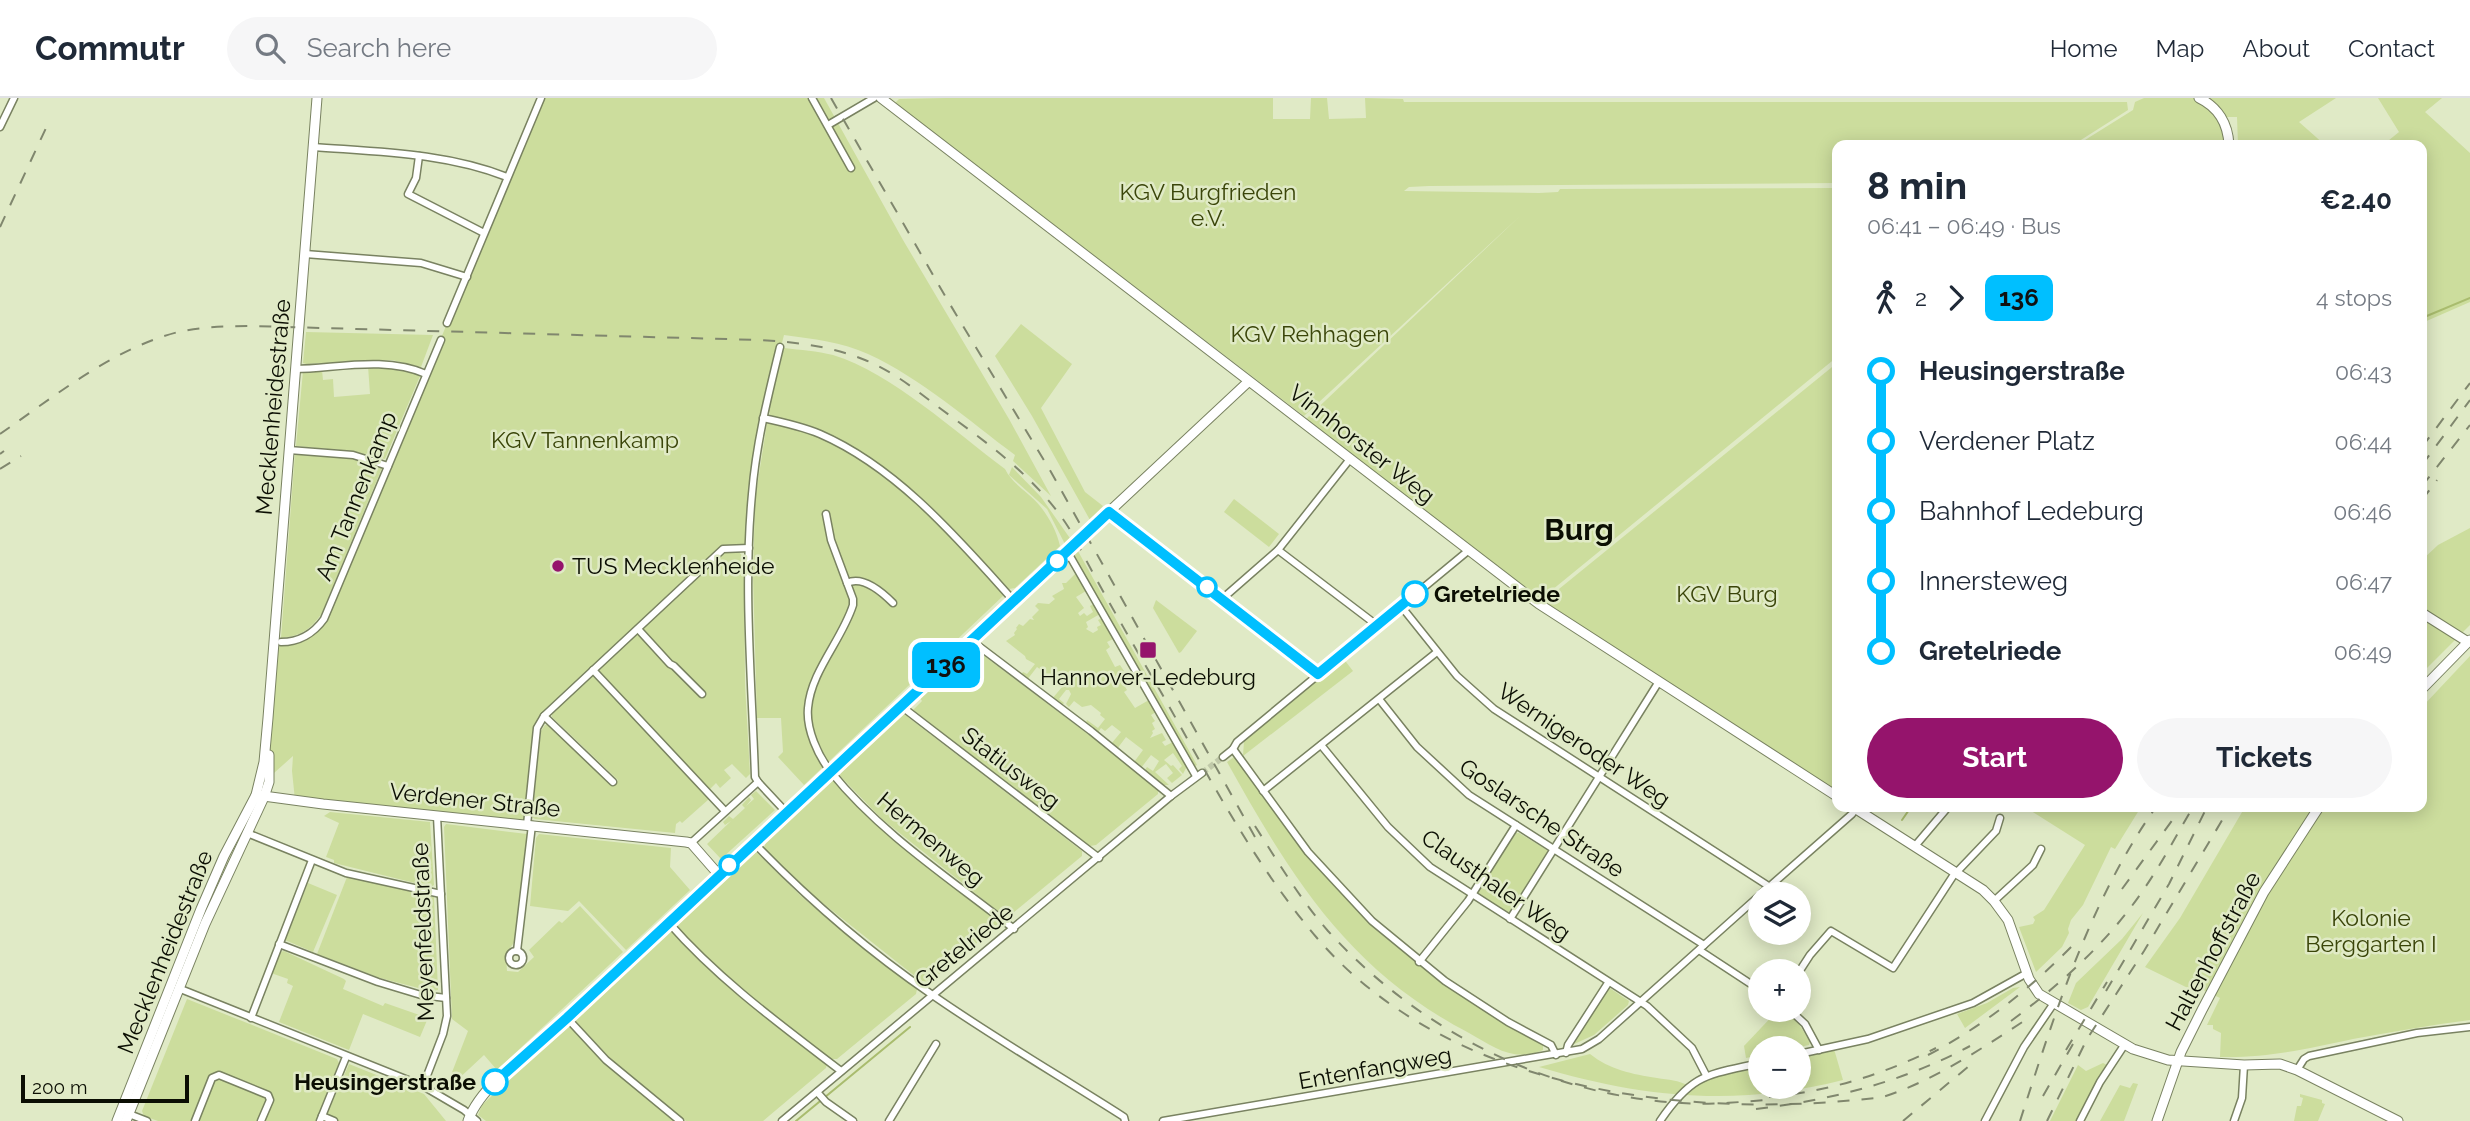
<!DOCTYPE html>
<html lang="en">
<head>
<meta charset="utf-8">
<style>
  body { margin:0; font-family:Raleway,sans-serif; background:#f6f6f7; color:#1f2937; height:100vh; display:flex; flex-direction:column; font-size:26px; white-space:nowrap }
  * { box-sizing:border-box; margin:0 }
  p { font-size:23px; color:#747a83 }
  .icon { flex:none; width:38px; height:38px; fill:none; stroke:currentColor; stroke-width:2; stroke-linecap:round; stroke-linejoin:round }
  .map { position:relative; flex:1; overflow:hidden }
  .sheet { position:absolute; left:1832px; top:42px; width:595px; height:672px; display:flex; flex-direction:column; background:#fff; border-radius:14px; box-shadow:0 4px 18px #0003 }
  .sheet>* { flex:none }
  .badge { padding:0 14px; border-radius:10px; font-size:24px; line-height:46px }
  .fabs { position:absolute; left:1748px; top:784px; display:grid; gap:14px }
  .fabs a { display:grid; place-items:center; width:63px; height:63px; border-radius:50%; background:#fff; box-shadow:0 4px 18px #0003; font-size:35px }
  .scale { position:absolute; left:21px; bottom:18px; width:168px; box-sizing:border-box; padding-left:7px; border:4px solid #0b0e03; border-top:0; font-size:19px; line-height:24px; white-space:nowrap; color:#0b0e03; -webkit-text-stroke:5px #e0eac6; paint-order:stroke }
  .map>.badge { position:absolute; translate:-50% -50%; box-shadow:0 0 0 4px #fff }
  .legs { display:flex; align-items:center; gap:10px; height:77px; padding:0 35px; font-size:23px }
  .legs p { margin-inline-start:auto }
  .headline { display:flex; align-items:center; justify-content:space-between; height:119px; padding:0 35px }
  h1 { font-size:38px; font-weight:700; line-height:52px }
  .button { display:flex; gap:14px; margin-top:auto; padding:14px 35px }
  .button a { flex:1; height:80px; border-radius:42px; background:#95146c; color:#fff; font-size:28px; font-weight:700; line-height:80px; text-align:center }
  .button a+a { background:#f6f6f7; color:#1f2937 }
  ul { padding:0 35px; list-style:none }
  li { display:flex; align-items:center; gap:24px; height:70px; font-size:26px }
  li i { display:grid; place-items:center; width:10px; height:100%; margin:0 9px; background:currentColor }
  li i::after { content:''; width:18px; height:18px; margin:-9px; border:5px solid; border-radius:50%; background:#fff }
  li p { margin-inline-start:auto }
  li:first-child i { background:linear-gradient(#0000 50%,currentColor 0) }
  li:last-child i { background:linear-gradient(currentColor 50%,#0000 0) }
  header { display:flex; align-items:center; gap:42px; box-sizing:border-box; height:98px; padding:0 35px; background:#fff; border-bottom:2px solid #e0e1e3 }
  header strong { font-size:33px }
  nav { display:flex; gap:38px; margin-inline-start:auto; font-size:24px }
  .search { width:490px; height:63px; background:#f6f6f7; display:flex; align-items:center; gap:18px; box-sizing:border-box; padding:0 24px; border-radius:38px; color:#747a83; font-size:26px }
  .map>svg:first-child { display:block }
  .green { fill:#ccdd9d }
  .lines { fill:none; stroke-linecap:round; stroke-linejoin:round }
  .stream { stroke:#a9bc6e; stroke-width:2 }
  .street-tunnel { stroke:#c0c9a9; stroke-width:6; stroke-dasharray:6 3; stroke-linecap:butt }
  .street-casing { stroke:#798261; stroke-width:9 }
  .secondary-casing { stroke:#798261; stroke-width:11 }
  .street { stroke:#fff; stroke-width:6 }
  .secondary { stroke:#fff; stroke-width:9 }
  .rail { stroke:#80876e; stroke-width:2; stroke-dasharray:12 12; stroke-linecap:butt }
  .line-1-casing { stroke:#fff; stroke-width:16 }
  .line-1 { stroke:#00bfff; stroke-width:10 }
  .stop-1-dot { fill:#fff; stroke:#00bfff; stroke-width:3.5 }
  .poi-dot { fill:#95146c; stroke:#e0eac6; stroke-width:2.5 }
  .labels { text-anchor:middle; stroke-width:5; stroke-linejoin:round; paint-order:stroke }
  .park-label { font-size:23px; fill:#3a4509; stroke:#e0eac6 }
  .street-label { font-size:23px; fill:#0b0e03; stroke:#e0eac6 }
  .poi-label { font-size:23px; fill:#0b0e03; stroke:#e0eac6; text-anchor:start }
  .stop-label { font-size:23px; font-weight:bold; fill:#0b0e03; stroke:#e0eac6; text-anchor:start }
  .district-label { font-size:30px; font-weight:bold; fill:#0b0e03; stroke:#e0eac6 }
</style>
</head>
<body>
<header>
<strong>Commutr</strong>
<div class="search"><svg class="icon" aria-label="search" viewBox="0 0 24 24"><circle cx="10" cy="10" r="6"/><path d="M15 15l6 6"/></svg>Search here</div>
<nav><a>Home</a><a>Map</a><a>About</a><a>Contact</a></nav>
</header>
<div class="map">
<svg width="2470" height="1023" viewBox="0 0 2470 1023">
  <rect width="100%" height="100%" fill="#e0eac6"/>
  <g class="green">
    <path d="M541,0H824L903,142L1009,321L1051,398L1013,363L1015,357C968,322 922,281 868,256C842,244 813,241 784,237L763,320L749,450H726L539,625L527,727L295,702L292,673L293,658L274,675H270L268,620L274,543C294,544 312,537 324,521Z"/>
    <path d="M946,0H1273V21H1310L1311,0H1327L1329,21L1366,20L1365,0L1403,1L1404,4H2127L2128,12L2073,47H1838L1837,85L1429,88L1409,89L1404,93L1539,95L1558,94L1560,91L1837,90V259L1541,501L1306,321L1520,118L1304,318L895,5L899,1Z"/>
    <path d="M2144,0H2197L2218,14L2226,47H2077L2133,12L2135,4Z"/>
    <path d="M2207,0H2336L2299,24L2325,47H2238L2237,19H2226L2218,8Z"/>
    <path d="M2378,0H2442L2425,14L2470,55V204L2422,225V47H2383L2399,34Z"/>
    <path d="M1021,226L1072,266L1041,310L1085,394L1103,408L1090,422L1032,318L995,258Z"/>
    <path d="M306,234L433,237L421,269L392,262L306,266L303,265Z"/>
    <path d="M784,250C801,252 817,253 833,257C892,275 955,334 1005,371C1013,387 1029,394 1040,408C1049,419 1057,434 1060,448L1015,490L1009,491L936,413L873,363L827,335L770,318L769,311Z"/>
    <path d="M1837,265V699L1543,504Z"/>
    <path d="M368,268L401,269L420,275V278L385,361L351,353L296,348L303,273L322,272L323,282L333,281L334,299L370,296Z"/>
    <path d="M767,325C782,324 799,331 813,337C890,370 950,436 1004,497L804,687L778,659L783,654L781,620H757L753,477L755,402Z"/>
    <path d="M295,355L362,362L382,370L322,515C311,531 301,538 281,540Z"/>
    <path d="M1012,369L1041,399L1074,446L1197,667L1192,670L1068,452L1047,411L1009,377Z"/>
    <path d="M1234,401L1279,436L1269,449L1224,414Z"/>
    <path d="M2470,430V527L2422,575V462L2438,447Z"/>
    <path d="M724,453L739,454L744,460L745,586L750,676L746,680L732,666L724,672L731,680L720,690L716,685L710,691L600,574V570Z"/>
    <path d="M1076,475L1086,493L1076,499L1084,510L1078,515L1080,518L1084,515L1087,518L1093,514L1090,508L1094,506L1100,516L1086,524L1088,529L1086,531L1093,535L1098,532L1097,529L1101,527L1098,522L1102,520L1113,541L1107,544L1110,549L1106,552L1115,569L1120,567L1124,573L1118,577L1127,592L1124,594L1135,610L1149,602L1156,614L1151,617L1155,623L1152,625L1155,631L1152,633L1153,635L1150,640L1162,635L1166,642L1162,644L1165,648L1173,644L1187,668L1183,676L1179,671L1182,668L1173,655L1164,662L1171,668L1173,667L1182,677L1172,685L1167,680L1173,675L1166,666L1155,674L1169,687H1164L1145,672L1147,669L1153,673L1159,663L1151,657L1141,670L1134,664L1143,652L1126,639L1117,651L1111,646L1121,634L1112,627L1105,633L1101,630L1097,636L1085,627L1087,622L1098,630L1105,621L1100,617L1101,615L1091,607L1082,609L1074,603L1069,609L1066,606L1071,596L1069,592H1066L1059,601L1064,605L1061,608L1052,601L1062,589L1054,583L1057,578L1053,575L1049,578L1037,569L1027,582L1021,577L1023,574L1027,576L1035,566L1026,561L1025,558L1006,543L1015,537L1014,535L1017,531L1016,530L1019,526L1023,528L1030,521L1034,522L1032,519L1039,512L1035,508L1038,505L1049,506L1055,501L1052,498L1064,491L1062,485H1066Z"/>
    <path d="M1156,502L1197,533L1181,554L1179,555L1153,510Z"/>
    <path d="M975,551L1158,689V696L1096,747L1090,748L913,612L922,603L920,600L971,552Z"/>
    <path d="M2470,558V922C2431,927 2392,934 2353,941C2306,951 2269,960 2220,959L2221,935L2213,931V927H2207L2220,900L2197,889L2194,893L2145,869L2180,820L2245,709H2422V609Z"/>
    <path d="M1343,560L1353,573L1243,658L1244,643Z"/>
    <path d="M593,578L709,701L682,725L680,723L676,726L675,735L535,721L532,719L541,633L545,627H549L612,688L618,682L552,619V614Z"/>
    <path d="M904,616L1082,753V758L1008,819H1005L882,721L840,678L841,672Z"/>
    <path d="M1234,659C1244,667 1252,681 1260,692C1280,719 1299,748 1321,773C1383,845 1461,902 1543,947V952C1514,965 1494,949 1469,935C1348,872 1291,779 1227,664Z"/>
    <path d="M834,682L897,743L999,822V826L995,830L930,884L921,883L810,795L764,750L766,744L828,685Z"/>
    <path d="M756,693L775,712L721,761L707,746L731,723L725,727L723,724L729,718L733,721L745,710L742,707L749,699L751,702L746,708L754,701L751,697Z"/>
    <path d="M2025,709H2141L2115,751L2111,749L2083,807L2071,822L2068,831L2069,835L2062,849L2036,874L2019,829L2033,826L2035,822L2033,819L2044,812L2085,747Z"/>
    <path d="M330,714L430,724L434,787L431,789L334,765V762L326,759L339,725L324,718Z"/>
    <path d="M446,726L527,736L515,843L506,856L507,873L518,874L534,859L529,852L559,823L562,825L580,808L623,854L497,972L484,957L454,985L449,982L468,933L452,921L444,729Z"/>
    <path d="M1516,735H1519L1547,752V756L1509,814L1507,815L1479,798L1478,795Z"/>
    <path d="M539,736L671,750L670,769L690,792L626,852L579,803L568,813L530,808L536,740Z"/>
    <path d="M756,754L801,798L840,831L917,891L916,896L837,961H831L730,882L677,829L678,819Z"/>
    <path d="M347,779L434,799L438,892L430,893L380,880L317,856Z"/>
    <path d="M308,785L337,797L313,854L285,842Z"/>
    <path d="M2143,815L2088,909L2081,912L2068,905L2076,885L2122,841Z"/>
    <path d="M672,833L738,897L827,966L826,970L763,1023H686L615,965L575,923L669,834Z"/>
    <path d="M284,853L344,881L346,883L343,891L383,908L385,905L428,920L420,939L363,916L349,952L279,924L293,888L287,885L288,881L271,875L280,854Z"/>
    <path d="M1608,889L1629,903L1628,907L1594,937L1572,947Z"/>
    <path d="M2020,889L1965,930L1957,916L1987,905L2013,890Z"/>
    <path d="M187,901L337,961L339,965L316,1023H158L144,1018L142,1013Z"/>
    <path d="M1778,912C1794,914 1802,931 1810,944L1809,947L1795,950H1760V957L1746,960L1744,948Z"/>
    <path d="M567,928H571C604,963 638,994 676,1023H486L478,1017L482,1007Z"/>
    <path d="M1834,951L1843,982C1737,1009 1643,1000 1539,969L1590,956C1610,972 1632,976 1657,980C1669,982 1678,982 1689,988L1706,977L1760,966V989H1799V958Z"/>
    <path d="M2103,965L2107,967L2077,1023H2050L2078,967L2086,973Z"/>
    <path d="M349,966L424,996L446,1023H324Z"/>
    <path d="M2133,985L2138,986L2124,1023H2100L2120,987L2130,990Z"/>
    <path d="M2300,996L2322,1002V1005L2325,1006L2318,1023H2294L2297,1008H2301L2303,1000L2300,999Z"/>
  </g>
  <g class="lines">
    <g class="stream">
      <path d="M2422,220L2470,200"/>
      <path d="M1902,722L1911,709"/>
      <path d="M796,1023L910,929"/>
    </g>
    <path class="street-tunnel" d="M1202,675L1223,659"/>
    <defs>
      <g id="street">
        <path d="M812,0L851,70"/>
        <path d="M828,27L874,0"/>
        <path d="M0,29L14,0"/>
        <path d="M314,49C379,54 446,55 507,79"/>
        <path d="M419,58L416,80L408,96L484,135"/>
        <path d="M305,156L421,165L467,179"/>
        <path d="M447,225L541,0"/>
        <path d="M780,249C768,298 756,346 752,396C743,490 752,585 755,679L758,684L786,714"/>
        <path d="M295,271C338,270 385,258 426,276"/>
        <path d="M763,320C782,324 801,328 820,336C898,370 958,441 1014,503"/>
        <path d="M289,352L353,357L388,368"/>
        <path d="M1109,414L1318,576"/>
        <path d="M826,416L831,442L853,501V507C842,542 811,573 808,610C806,631 818,658 831,674C881,736 952,782 1014,831"/>
        <path d="M1278,452L1374,525"/>
        <path d="M1067,453L1196,678"/>
        <path d="M847,485C863,477 882,494 893,505"/>
        <path d="M1222,501L1278,452L1350,361"/>
        <path d="M1401,508L1457,578L1494,611L1770,789"/>
        <path d="M638,531L670,566L674,568L702,596"/>
        <path d="M972,543L1091,633L1171,698"/>
        <path d="M281,544C299,544 314,535 324,521L441,242"/>
        <path d="M593,572L725,713"/>
        <path d="M1379,601L1417,649L1469,697L1704,847"/>
        <path d="M901,608L1099,760"/>
        <path d="M544,618L613,684"/>
        <path d="M1321,647L1388,729L1430,769L1647,908L1692,950L1706,977"/>
        <path d="M1233,651L1308,754L1372,823L1445,883L1508,924L1551,947L1556,957"/>
        <path d="M1223,659L1233,651L1237,644L1469,452"/>
        <path d="M1263,693L1437,554"/>
        <path d="M527,727L537,630L544,618L723,451L749,450"/>
        <path d="M247,735L346,775L441,796"/>
        <path d="M691,745L758,684"/>
        <path d="M754,745C808,801 867,852 931,896C994,940 1060,978 1124,1019L1125,1023"/>
        <path d="M1915,748L1948,709"/>
        <path d="M1761,796L1852,716L1857,709"/>
        <path d="M1994,803L2033,767L2041,751"/>
        <path d="M1510,821L1658,585"/>
        <path d="M669,825C719,882 781,927 841,973"/>
        <path d="M279,846L378,884L421,897L446,900"/>
        <path d="M1699,852L1760,892"/>
        <circle cx="516" cy="860" r="7"/>
        <path d="M517,853L532,727"/>
        <path d="M1419,864L1468,803L1516,727"/>
        <path d="M1799,874L1810,857L1831,833L1893,870L1953,778L1996,733L2000,720"/>
        <path d="M178,890L423,988L464,1012L477,1023"/>
        <path d="M1790,912L1805,926L1819,952"/>
        <path d="M251,920L312,762"/>
        <path d="M567,920L606,962L680,1023"/>
        <path d="M1566,955L1568,947L1608,885"/>
        <path d="M1799,956L1868,941L1973,905L2027,875"/>
        <path d="M2297,972L2304,961L2309,958L2417,935L2470,929"/>
        <path d="M423,988L443,936L447,918L437,718"/>
        <path d="M817,994L826,1004L853,1023"/>
        <path d="M129,1016L147,1023"/>
        <path d="M322,1018L334,1023"/>
        <path d="M195,1023L212,980L219,977L268,997L270,1002L261,1023"/>
        <path d="M320,1023L346,959"/>
        <path d="M782,1023L1171,698L1202,675"/>
        <path d="M889,1023L936,946"/>
        <path d="M1163,1023L1582,951L1599,941L1760,797"/>
        <path d="M1660,1023C1693,975 1707,977 1760,965"/>
        <path d="M1985,1023L2024,949L2054,905"/>
        <path d="M2080,1023L2100,984L2125,946"/>
        <path d="M2234,1023L2242,1000L2244,967"/>
      </g>
      <g id="secondary">
        <path d="M881,0L1539,506L1838,699"/>
        <path d="M2199,0C2218,9 2228,26 2229,47"/>
        <path d="M2422,515L2468,544"/>
        <path d="M2422,591L2470,542"/>
        <path d="M256,697L323,706L686,744L691,745L719,777"/>
        <path d="M1853,709L1983,792L1994,803L2008,822L2029,881L2039,896L2133,951L2168,962L2244,967L2280,966L2297,972L2398,1023"/>
        <path d="M117,1023L201,811L224,758L256,697L264,664L268,620L317,0"/>
        <path d="M126,1023L205,826L264,699L269,684V657"/>
        <path d="M468,1023C480,987 538,946 567,920L1248,284"/>
        <path d="M2157,1023L2181,954L2202,912L2264,794L2319,709"/>
      </g>
    </defs>
    <use href="#street" class="street-casing"/>
    <use href="#secondary" class="secondary-casing"/>
    <use href="#street" class="street"/>
    <use href="#secondary" class="secondary"/>
    <g class="rail">
      <path d="M831,0L948,203L1051,374L1255,739"/>
      <path d="M0,129L46,30"/>
      <path d="M0,336C55,298 112,251 178,234C201,229 225,228 249,228L760,242C796,244 830,248 865,262C893,273 917,293 941,311C990,347 1040,382 1072,435C1101,492 1133,546 1165,601C1211,683 1255,767 1317,840C1449,994 1690,1023 1883,999C1935,982 1981,951 2027,921"/>
      <path d="M2422,349L2470,285"/>
      <path d="M0,356L4,353"/>
      <path d="M2422,367L2470,302"/>
      <path d="M0,371L21,358"/>
      <path d="M2422,388L2470,327"/>
      <path d="M2422,402L2437,382"/>
      <path d="M1255,728C1278,764 1300,801 1328,833C1418,932 1548,998 1682,1005C1710,1007 1739,1004 1767,1002"/>
      <path d="M2122,791L2182,709"/>
      <path d="M2106,893L2169,786L2207,709"/>
      <path d="M2011,923C2062,885 2108,844 2144,791C2162,765 2177,736 2193,709"/>
      <path d="M2066,952L2107,884"/>
      <path d="M1928,957C1985,927 2031,890 2076,844"/>
      <path d="M2043,998L2073,946"/>
      <path d="M1769,999C1827,994 1885,976 1936,950"/>
      <path d="M1756,1011C1831,1002 1903,984 1970,948"/>
      <path d="M1903,1023L1975,963"/>
      <path d="M2020,1023C2055,915 2090,802 2156,709"/>
      <path d="M2047,1023L2087,941L2144,853L2230,709"/>
    </g>
  </g>
  <g class="lines">
    <defs>
      <path id="line-1" d="M495,984L567,920L1109,414L1318,576L1415,496"/>
    </defs>
    <use href="#line-1" class="line-1-casing"/>
    <use href="#line-1" class="line-1"/>
  </g>
  <g class="stop-1-dot">
    <circle cx="1057" cy="463" r="9"/>
    <circle cx="1207" cy="489" r="9"/>
    <circle cx="1415" cy="496" r="12"/>
    <circle cx="729" cy="767" r="9"/>
    <circle cx="495" cy="984" r="12"/>
  </g>
  <g class="poi-dot">
    <circle cx="558" cy="468" r="7"/>
    <rect x="1139" y="543" width="18" height="18" rx="3.5"/>
  </g>
  <g class="labels">
    <g class="park-label">
      <text x="1208" y="102">KGV Burgfrieden<tspan x="1208" dy="26">e.V.</tspan></text>
      <text x="1310" y="244">KGV Rehhagen</text>
      <text x="585" y="350">KGV Tannenkamp</text>
      <text x="1727" y="504">KGV Burg</text>
      <text x="2371" y="828">Kolonie<tspan x="2371" dy="26">Berggarten I</tspan></text>
    </g>
    <g class="street-label">
      <text transform="translate(273 309) rotate(-85)" y="8">Mecklenheidestraße</text>
      <text transform="translate(1362 346) rotate(38)" y="8">Vinnhorster Weg</text>
      <text transform="translate(356 398) rotate(-68)" y="8">Am Tannenkamp</text>
      <text transform="translate(1584 647) rotate(34)" y="8">Wernigeroder Weg</text>
      <text transform="translate(1011 670) rotate(38)" y="8">Statiusweg</text>
      <text transform="translate(475 702) rotate(6)" y="8">Verdener Straße</text>
      <text transform="translate(1542 720) rotate(34)" y="8">Goslarsche Straße</text>
      <text transform="translate(931 741) rotate(40)" y="8">Hermenweg</text>
      <text transform="translate(1496 787) rotate(35)" y="8">Clausthaler Weg</text>
      <text transform="translate(423 834) rotate(-92)" y="8">Meyenfeldstraße</text>
      <text transform="translate(964 848) rotate(-39)" y="8">Gretelriede</text>
      <text transform="translate(2213 853) rotate(-62)" y="8">Haltenhoffstraße</text>
      <text transform="translate(165 854) rotate(-68)" y="8">Mecklenheidestraße</text>
      <text transform="translate(1375 970) rotate(-10)" y="8">Entenfangweg</text>
    </g>
    <g class="poi-label">
      <text x="572" y="476">TUS Mecklenheide</text>
      <text x="1148" y="587" text-anchor="middle">Hannover-Ledeburg</text>
    </g>
    <g class="stop-label">
      <text x="1434" y="504">Gretelriede</text>
      <text x="476" y="992" text-anchor="end">Heusingerstraße</text>
    </g>
    <g class="district-label">
      <text x="1579" y="442">Burg</text>
    </g>
  </g>
</svg>
<div class="fabs">
<a><svg class="icon" aria-label="layers" viewBox="0 0 24 24"><path d="M12 4l9 5-9 5-9-5zM3 14l9 5 9-5"/></svg></a>
<a>+</a>
<a>−</a>
</div>
<div class="scale">200 m</div>
<b class="badge" style="left:946px;top:567px;background:#00bfff;color:#111">136</b>
<section class="sheet">
<div class="headline"><div><h1>8 min</h1><p>06:41 – 06:49 · Bus</p></div><b>€2.40</b></div>
<div class="legs"><svg class="icon" aria-label="walk" viewBox="0 0 24 24"><circle cx="13" cy="4" r="2"/><path d="M13 8l-2 6 4 7M11 14l-3 7M7 12l3-4h3l4 4"/></svg>2<svg class="icon" aria-label="forward" viewBox="0 0 24 24"><path d="M9 5l7 7-7 7"/></svg><b class="badge" style="background:#00bfff;color:#111">136</b><p>4 stops</p></div>
<ul>
<li><i style="color:#00bfff"></i><b>Heusingerstraße</b><p>06:43</p></li>
<li><i style="color:#00bfff"></i><span>Verdener Platz</span><p>06:44</p></li>
<li><i style="color:#00bfff"></i><span>Bahnhof Ledeburg</span><p>06:46</p></li>
<li><i style="color:#00bfff"></i><span>Innersteweg</span><p>06:47</p></li>
<li><i style="color:#00bfff"></i><b>Gretelriede</b><p>06:49</p></li>
</ul>
<div class="button"><a>Start</a><a>Tickets</a></div>
</section>
</div>
</body>
</html>
